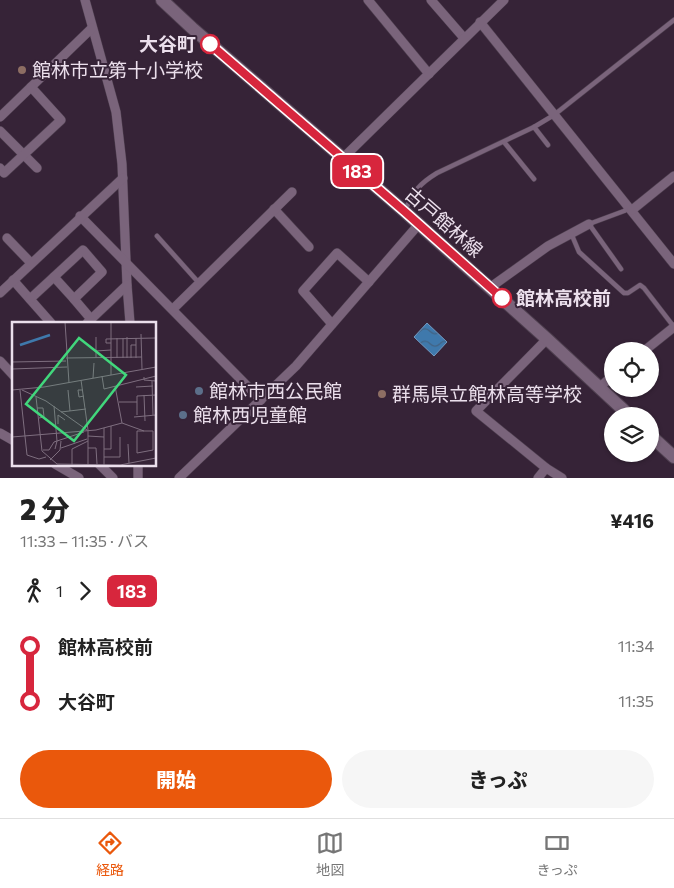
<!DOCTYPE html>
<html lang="ja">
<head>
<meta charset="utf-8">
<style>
  body { margin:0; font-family:Commissioner,"Noto Sans JP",sans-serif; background:#f6f6f6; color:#222; height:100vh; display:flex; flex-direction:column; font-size:19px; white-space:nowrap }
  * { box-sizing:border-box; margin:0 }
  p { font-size:16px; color:#767676 }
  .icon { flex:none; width:28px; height:28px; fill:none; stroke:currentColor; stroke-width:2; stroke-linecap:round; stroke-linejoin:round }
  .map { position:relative; height:478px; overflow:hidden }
  .details { display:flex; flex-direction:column; background:#fff; flex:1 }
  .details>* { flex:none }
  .badge { padding:0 10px; border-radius:8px; font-size:18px; line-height:32px }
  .fabs { position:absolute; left:604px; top:342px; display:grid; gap:10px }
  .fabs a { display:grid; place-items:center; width:55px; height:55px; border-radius:50%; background:#fff; box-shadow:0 1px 4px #0004; font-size:25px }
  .map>.badge { position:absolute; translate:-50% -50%; box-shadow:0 0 0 2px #fff }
  .legs { display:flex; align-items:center; gap:8px; height:55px; padding:0 20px; font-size:16px }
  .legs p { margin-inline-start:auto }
  .headline { display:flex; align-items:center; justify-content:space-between; height:85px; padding:0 20px }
  h1 { font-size:28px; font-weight:800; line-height:38px }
  .action { display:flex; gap:10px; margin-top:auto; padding:10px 20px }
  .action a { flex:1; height:58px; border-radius:30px; background:#ea580c; color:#fff; font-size:20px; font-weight:800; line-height:58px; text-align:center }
  .action a+a { background:#f6f6f6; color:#222 }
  ul { padding:0 20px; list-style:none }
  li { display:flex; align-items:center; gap:18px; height:55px; font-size:19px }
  li i { display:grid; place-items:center; width:8px; height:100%; margin:0 6px; background:currentColor }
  li i::after { content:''; width:12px; height:12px; margin:-6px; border:4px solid; border-radius:50%; background:#fff }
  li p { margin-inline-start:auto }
  li:first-child i { background:linear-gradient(#0000 50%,currentColor 0) }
  li:last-child i { background:linear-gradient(currentColor 50%,#0000 0) }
  .menu { display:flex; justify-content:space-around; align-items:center; height:70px; border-top:1px solid #e0e0e0; background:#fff; font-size:14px; color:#767676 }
  .menu a { display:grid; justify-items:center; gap:2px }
  .menu .active { color:#ea580c }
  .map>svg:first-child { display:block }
  .water { fill:url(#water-waves); stroke:#7398bf }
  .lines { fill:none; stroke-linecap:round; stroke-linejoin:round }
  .lane-casing { stroke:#4e3f4f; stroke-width:5.5 }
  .street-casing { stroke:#4e3f4f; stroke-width:10 }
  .secondary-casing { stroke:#4e3f4f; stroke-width:14 }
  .lane { stroke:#7a647b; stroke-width:4.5 }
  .street { stroke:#7a647b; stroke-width:9 }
  .secondary { stroke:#7a647b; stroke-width:12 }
  .line-1-casing { stroke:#fff; stroke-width:11 }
  .line-1 { stroke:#d7263d; stroke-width:8 }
  .stop-1-dot { fill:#fff; stroke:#d7263d; stroke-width:2.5 }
  .education-dot { fill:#8d6e63; stroke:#362337; stroke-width:2 }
  .service-dot { fill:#5c6f8a; stroke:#362337; stroke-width:2 }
  .labels { text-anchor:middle; stroke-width:4; stroke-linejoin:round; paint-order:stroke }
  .stop-label { font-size:19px; font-weight:bold; fill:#ebdfec; stroke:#362337; text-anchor:end }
  .poi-label { font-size:19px; fill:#ebdfec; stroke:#362337; text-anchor:start }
  .street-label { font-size:19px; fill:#ebdfec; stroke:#362337 }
  .inset-river { fill:none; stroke:#3f79ac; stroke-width:2.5 }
  .inset-road { fill:none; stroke:#7e6e7f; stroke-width:1 }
  .view { fill:#41d77c; fill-opacity:0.15; stroke:#41d77c; stroke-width:2.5 }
  .inset-edge { fill:none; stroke:#ebdfec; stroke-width:2.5 }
</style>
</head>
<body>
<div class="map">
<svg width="674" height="478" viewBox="0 0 674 478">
  <defs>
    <pattern id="water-waves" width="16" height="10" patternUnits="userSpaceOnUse" patternTransform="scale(1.25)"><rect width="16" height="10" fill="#3f79ac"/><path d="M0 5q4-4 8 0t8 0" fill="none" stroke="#426384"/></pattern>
  </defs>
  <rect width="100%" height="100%" fill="#362337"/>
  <path class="water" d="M427,323L447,342L434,356L414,337Z"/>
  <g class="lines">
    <defs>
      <g id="lane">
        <path d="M534,127L548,145"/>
        <path d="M504,142L534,179"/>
        <path d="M405,210C414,191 419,184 437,173L534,127L554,115L674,20"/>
        <path d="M571,233L579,252L624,293H628L640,285L644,288L674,327"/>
        <path d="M157,236L199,283"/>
        <path d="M621,269L589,224L624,211L629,208"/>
      </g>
      <g id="street">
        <path d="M85,0L116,112L122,164L127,285L130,323"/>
        <path d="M368,0L429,74"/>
        <path d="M431,0L464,38"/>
        <path d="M480,22L674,264"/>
        <path d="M0,117L92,28"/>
        <path d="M0,131L37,168"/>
        <path d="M343,158L504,0"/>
        <path d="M0,168L4,173L61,120L31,87"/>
        <path d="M274,209L309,247"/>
        <path d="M632,210L674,176"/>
        <path d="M80,216L261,400"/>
        <path d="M7,238L31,263"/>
        <path d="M54,277L74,299"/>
        <path d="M13,280L51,323"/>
        <path d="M491,288L495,284L548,246L589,224"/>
        <path d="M0,293L123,178"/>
        <path d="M30,299L83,250L102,272L74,299L91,319"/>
        <path d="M173,309L292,192"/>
        <path d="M87,323L127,285"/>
        <path d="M332,324L303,291L337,253L369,282"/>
        <path d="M547,339L476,411L546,468L562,478"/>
        <path d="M644,351L674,327"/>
        <path d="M0,361L14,376"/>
        <path d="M599,388L612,376"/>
        <path d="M0,433L14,441"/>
        <path d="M55,464L79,478"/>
        <path d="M99,464L113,478"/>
        <path d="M138,464V478"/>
        <path d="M179,478L296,366L419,224"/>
        <path d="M538,478L546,468"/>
      </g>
      <g id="secondary">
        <path d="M162,0L192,28L404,211L547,339L630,416"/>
        <path d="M650,435L674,457"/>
      </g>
    </defs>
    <use href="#lane" class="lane-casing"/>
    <use href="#street" class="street-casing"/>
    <use href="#secondary" class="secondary-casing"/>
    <use href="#lane" class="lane"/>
    <use href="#street" class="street"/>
    <use href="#secondary" class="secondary"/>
  </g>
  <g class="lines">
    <defs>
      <path id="line-1" d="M210,44L404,211L502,298"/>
    </defs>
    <use href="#line-1" class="line-1-casing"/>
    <use href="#line-1" class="line-1"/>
  </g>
  <g class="stop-1-dot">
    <circle cx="210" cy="44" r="9"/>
    <circle cx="502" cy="298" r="9"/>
  </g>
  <g class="education-dot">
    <circle cx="22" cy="70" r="5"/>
    <circle cx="382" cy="394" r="5"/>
  </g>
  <g class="service-dot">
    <circle cx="199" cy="391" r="5"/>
    <circle cx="183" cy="415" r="5"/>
  </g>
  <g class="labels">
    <g class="stop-label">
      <text x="196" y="51">大谷町</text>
      <text x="516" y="305" text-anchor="start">館林高校前</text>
    </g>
    <g class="poi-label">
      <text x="32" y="77">館林市立第十小学校</text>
      <text x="209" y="398">館林市西公民館</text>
      <text x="392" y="401">群馬県立館林高等学校</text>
      <text x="193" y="422">館林西児童館</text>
    </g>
    <g class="street-label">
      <text transform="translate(444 222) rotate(41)" y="7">古戸館林線</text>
    </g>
  </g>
  <g transform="translate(12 322)">
    <rect width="144" height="144" fill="#362337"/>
    <path class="inset-river" d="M23,18L38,13M8,23L23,18"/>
    <path class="inset-road" d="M53,0L57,61M99,0V53M129,12L130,47M84,15V36M115,15V36M105,16V36M124,16V36M99,21H94V17L144,16M84,29L99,28M54,36L130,35M111,36V16M119,36V23H124M0,40L54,39M0,47L55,45M90,54L92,67L144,54M132,55V58L144,59M81,56L82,41M69,58L76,108V144M140,59L141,93M103,64L110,101M124,65L141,64M0,68L32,65L144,45M8,68L15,133M10,68L34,79L75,108M56,68L58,89M71,68H66L67,75L72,74M132,73L133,99M24,75L30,129L45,142L108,143L144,136M107,80H125M42,84L45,119L43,127M25,86H31L32,95L27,96M49,90L74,87M125,93V74L144,73M122,95L144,93M46,102V93L53,98M125,109H141V128L125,131ZM76,114L92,115M0,115L84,108L110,101L132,109M116,122L117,141M49,126L75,117M76,126H84L85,142M92,127H99V104M31,128H37L42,120L72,110M15,133L27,137L34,135M92,135H108V115M38,138L48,128L49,119M60,144V127L76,119M92,144V106"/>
    <path class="view" d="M67,16L114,53L62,119L14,82Z"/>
    <rect width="144" height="144" class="inset-edge"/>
  </g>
</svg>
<div class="fabs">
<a><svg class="icon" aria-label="locate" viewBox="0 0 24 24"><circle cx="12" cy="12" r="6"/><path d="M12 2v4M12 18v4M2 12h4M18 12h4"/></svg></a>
<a><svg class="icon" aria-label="layers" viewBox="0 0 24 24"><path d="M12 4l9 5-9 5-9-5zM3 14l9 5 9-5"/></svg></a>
</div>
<b class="badge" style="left:357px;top:171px;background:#d7263d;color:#fff">183</b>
</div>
<section class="details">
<div class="headline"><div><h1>2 分</h1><p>11:33 – 11:35 · バス</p></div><b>¥416</b></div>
<div class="legs"><svg class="icon" aria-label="walk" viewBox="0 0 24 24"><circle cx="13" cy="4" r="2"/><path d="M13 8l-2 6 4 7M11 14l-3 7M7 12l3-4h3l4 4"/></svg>1<svg class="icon" aria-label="forward" viewBox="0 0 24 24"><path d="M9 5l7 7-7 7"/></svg><b class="badge" style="background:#d7263d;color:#fff">183</b></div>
<ul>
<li><i style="color:#d7263d"></i><b>館林高校前</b><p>11:34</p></li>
<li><i style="color:#d7263d"></i><b>大谷町</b><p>11:35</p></li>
</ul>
<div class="action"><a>開始</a><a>きっぷ</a></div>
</section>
<nav class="menu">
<a class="active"><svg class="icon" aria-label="directions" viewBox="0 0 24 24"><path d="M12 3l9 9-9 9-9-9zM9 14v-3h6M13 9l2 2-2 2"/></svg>経路</a>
<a><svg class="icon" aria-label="map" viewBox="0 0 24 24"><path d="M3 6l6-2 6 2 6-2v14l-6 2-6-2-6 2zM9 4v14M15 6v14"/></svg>地図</a>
<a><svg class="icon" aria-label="tickets" viewBox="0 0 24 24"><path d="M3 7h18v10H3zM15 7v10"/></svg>きっぷ</a>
</nav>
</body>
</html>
